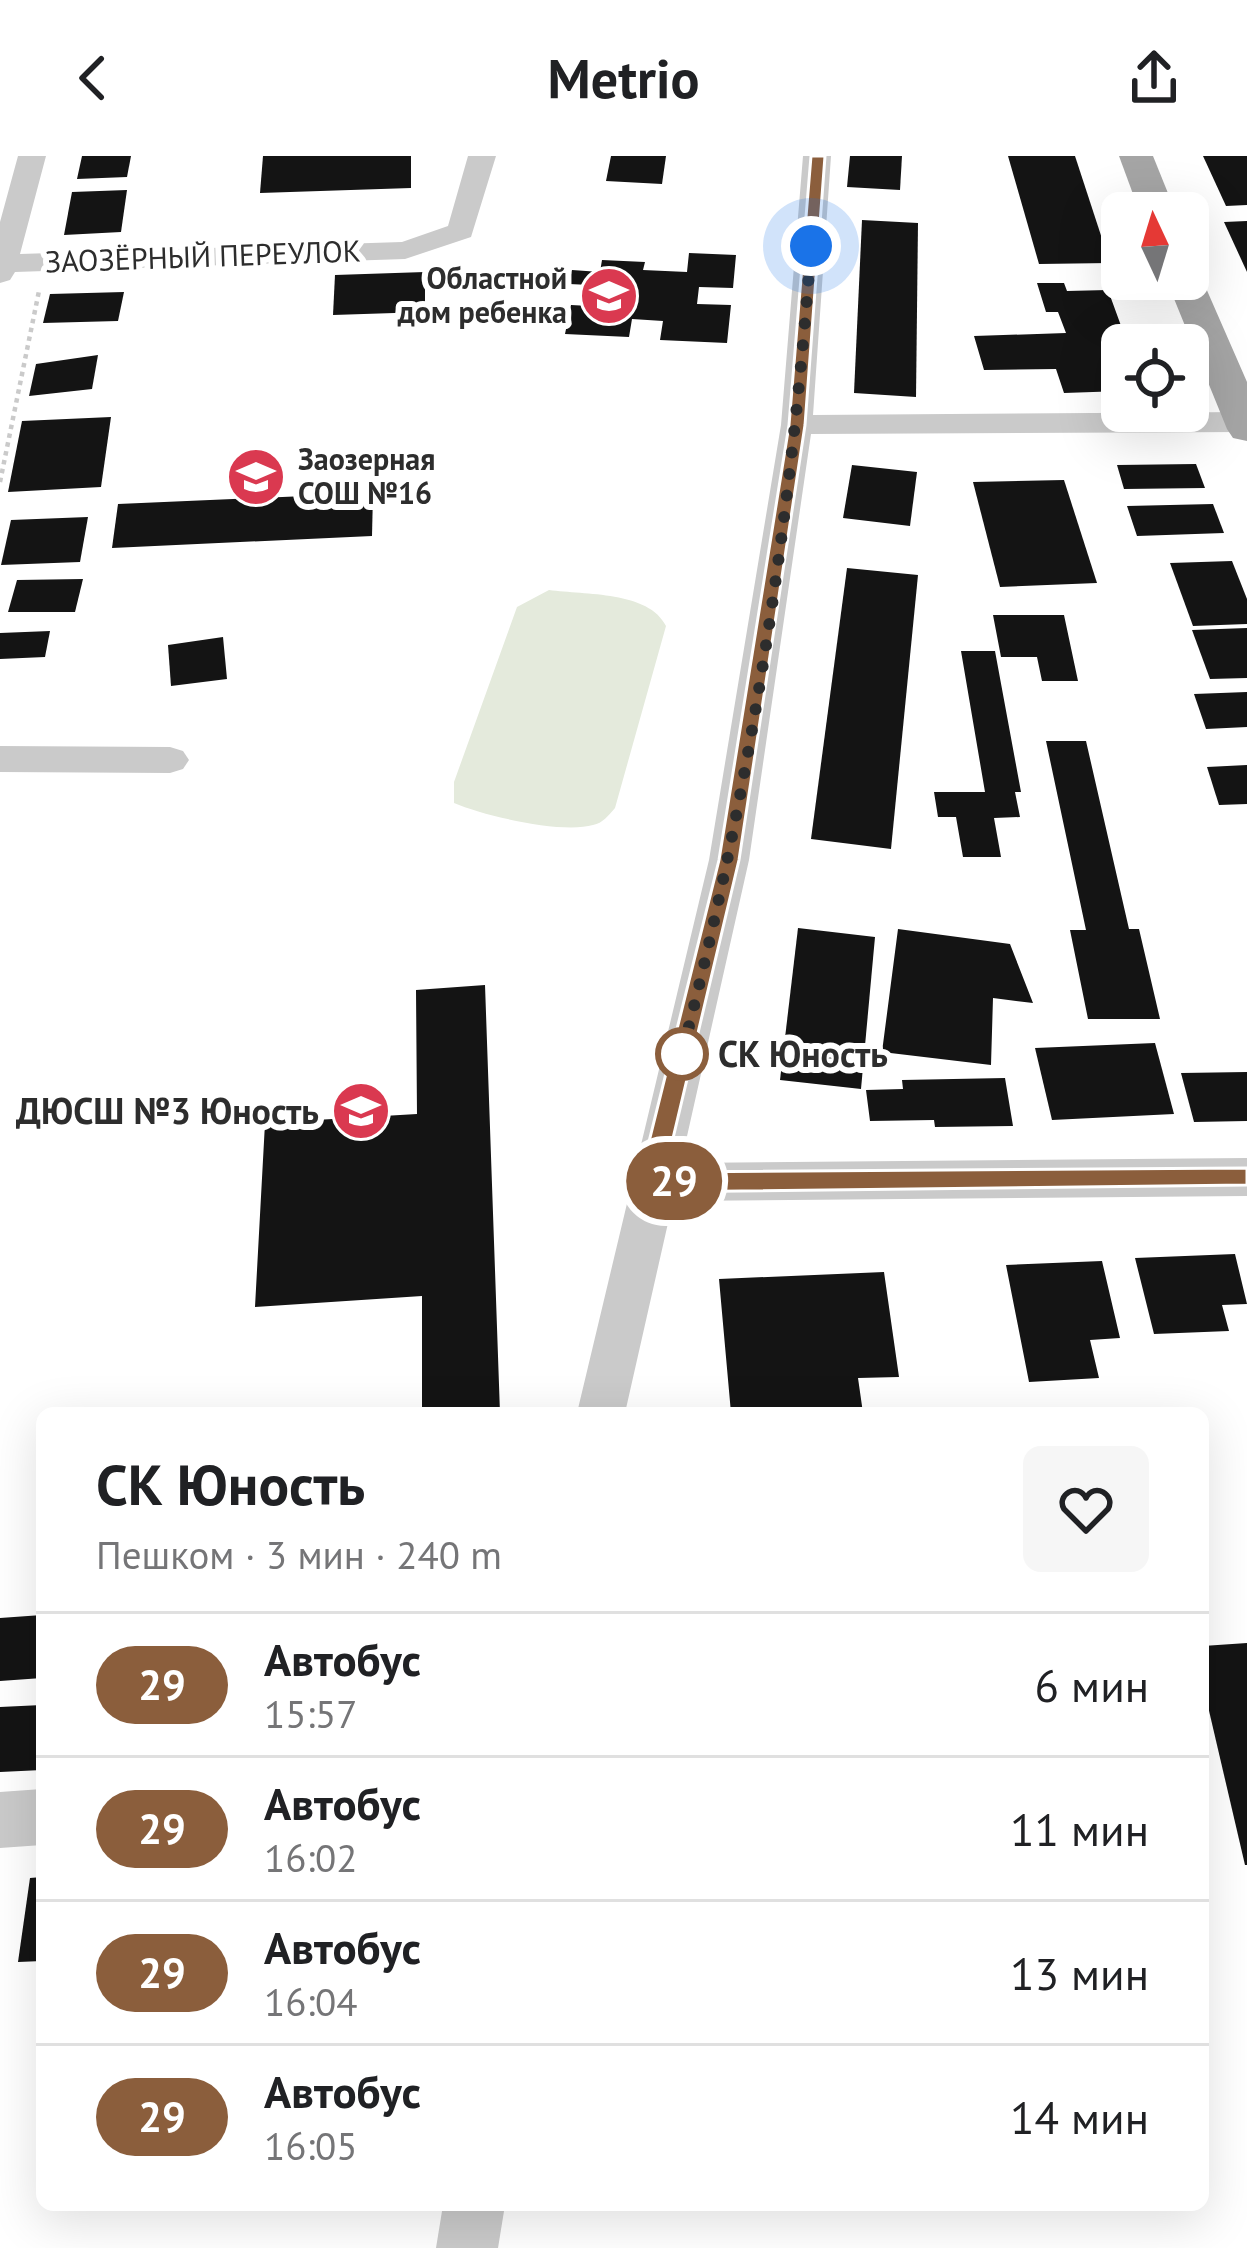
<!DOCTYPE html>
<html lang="ru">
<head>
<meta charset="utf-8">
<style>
  body { margin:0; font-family:"PT Sans",sans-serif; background:#f6f6f6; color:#202124; height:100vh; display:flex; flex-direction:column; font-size:45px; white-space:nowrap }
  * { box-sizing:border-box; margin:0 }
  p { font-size:39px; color:#757577 }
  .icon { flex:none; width:66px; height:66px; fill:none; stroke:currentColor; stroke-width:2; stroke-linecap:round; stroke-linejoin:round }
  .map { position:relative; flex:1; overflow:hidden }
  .details { position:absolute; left:36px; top:1251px; width:1173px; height:804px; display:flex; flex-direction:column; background:#fff; border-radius:18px; box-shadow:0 12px 48px #0002 }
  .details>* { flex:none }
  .badge { padding:0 24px; border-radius:39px; font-size:42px; line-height:78px }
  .needle { width:78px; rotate:356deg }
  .fabs { position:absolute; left:1101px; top:36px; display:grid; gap:24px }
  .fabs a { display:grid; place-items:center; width:108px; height:108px; border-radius:18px; background:#fff; box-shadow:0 12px 48px #0002; font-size:60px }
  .you { position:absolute; width:60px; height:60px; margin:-30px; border:9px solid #fff; border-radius:50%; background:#1a73e8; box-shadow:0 0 0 18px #1a73e833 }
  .map>.badge { position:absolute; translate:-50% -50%; box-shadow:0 0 0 6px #fff }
  .round { display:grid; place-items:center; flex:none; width:126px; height:126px; border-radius:18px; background:#f6f6f6 }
  .overview { display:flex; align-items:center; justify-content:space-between; height:204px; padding:0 60px }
  h1 { font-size:57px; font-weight:700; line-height:90px }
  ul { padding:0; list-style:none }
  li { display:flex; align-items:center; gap:36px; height:144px; padding:0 60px; border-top:3px solid #e0e0e0 }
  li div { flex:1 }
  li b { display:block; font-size:45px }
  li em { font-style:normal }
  li .badge { min-width:132px; font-weight:700; text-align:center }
  header { display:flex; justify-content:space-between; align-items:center; height:156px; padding:0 60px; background:#fff; font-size:54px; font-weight:700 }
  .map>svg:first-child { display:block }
  .green { fill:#e4eadc }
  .building { fill:#141414 }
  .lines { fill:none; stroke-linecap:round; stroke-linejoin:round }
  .path { stroke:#cacaca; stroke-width:4.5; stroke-dasharray:4.5 4.5; stroke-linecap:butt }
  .minor { fill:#cacaca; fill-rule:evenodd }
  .major { fill:#a5a5a5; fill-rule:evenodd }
  .line { fill:#8b5e3c; stroke:#fff; stroke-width:3 }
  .walk { stroke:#2d2d2d; stroke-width:12; stroke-dasharray:0 21.6 }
  .stop-dot { fill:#fff; stroke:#8b5e3c; stroke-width:6 }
  .labels { text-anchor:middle; stroke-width:12; stroke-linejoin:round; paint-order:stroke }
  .far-street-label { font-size:30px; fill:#2d2d2d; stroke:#fff }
  .far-poi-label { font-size:30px; font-weight:bold; fill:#2d2d2d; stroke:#fff; text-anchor:end }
  .stop-label { font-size:36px; font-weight:bold; fill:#2d2d2d; stroke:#fff; text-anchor:start }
  .poi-label { font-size:36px; font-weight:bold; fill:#2d2d2d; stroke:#fff; text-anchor:end }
</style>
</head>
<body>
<header><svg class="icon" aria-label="back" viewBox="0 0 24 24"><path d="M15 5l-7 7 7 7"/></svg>Metrio<svg class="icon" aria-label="share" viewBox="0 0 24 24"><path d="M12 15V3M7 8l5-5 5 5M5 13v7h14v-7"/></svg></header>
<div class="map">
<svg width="1247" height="2092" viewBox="0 0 1247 2092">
  <rect width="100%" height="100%" fill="#fff"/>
  <path class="green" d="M549,434C585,439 649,435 666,470L615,652C608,660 603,667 593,669C562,678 484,660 454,647V626L517,451Z"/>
  <g class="building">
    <path d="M82,0H131L127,21L77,23Z"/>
    <path d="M263,0H411V32L260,37Z"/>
    <path d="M611,0H666L662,28L606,25Z"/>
    <path d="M850,0H902L900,34L847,31Z"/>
    <path d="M1008,0H1075L1110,107L1039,108Z"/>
    <path d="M1203,0H1247V49L1226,50Z"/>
    <path d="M127,34L121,76L64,79L72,36Z"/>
    <path d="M862,64L918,67L916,241L854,237Z"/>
    <path d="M1247,65V116L1224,66Z"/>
    <path d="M689,97L736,99L733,132L699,131L697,148L731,149L727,187L660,184L663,165L632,163L629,181L565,178L571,149L608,151L611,130L569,128L572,114L600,116L602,104L645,106L643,114L687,116Z"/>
    <path d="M425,116V156L333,159L335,119Z"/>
    <path d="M1037,127H1064L1067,135L1108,134L1128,189H1122V235L1064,237L1056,213L984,214L974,180L1066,177L1058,156H1046Z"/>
    <path d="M124,136L118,165L43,167L50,138Z"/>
    <path d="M98,199L92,233L29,240L36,208Z"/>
    <path d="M111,261L101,331L8,336L22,265Z"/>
    <path d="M1196,308L1205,332L1124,333L1117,309Z"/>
    <path d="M852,309L917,316L910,370L843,362Z"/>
    <path d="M1064,324L1097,427L1000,431L973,326Z"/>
    <path d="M373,337L372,380L112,392L118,348Z"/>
    <path d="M1213,348L1224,377L1137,380L1127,350Z"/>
    <path d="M88,361L80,406L1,409L11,364Z"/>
    <path d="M1232,405L1247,443V468L1193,470L1170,407Z"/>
    <path d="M847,412L918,419L891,693L811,683Z"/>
    <path d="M83,423L75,456H8L17,424Z"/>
    <path d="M993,459H1064L1078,525H1042L1037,501H1001Z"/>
    <path d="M1247,472V522L1210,523L1192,474Z"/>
    <path d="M50,475L45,501L0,503V477Z"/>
    <path d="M223,481L227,523L171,530L168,489Z"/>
    <path d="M961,495H995L1021,636H1015L1020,661L994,662L1001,701H963L956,661H938L934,636H985Z"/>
    <path d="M1247,536V571L1206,573L1194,538Z"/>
    <path d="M1046,585H1086L1129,773H1139L1160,863H1088L1070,774H1086Z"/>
    <path d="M1247,609V648L1219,649L1207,611Z"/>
    <path d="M798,772L875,781L861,933L780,924Z"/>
    <path d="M898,773L1010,788L1033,847L993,842L991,909L882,896Z"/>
    <path d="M485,829L500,1257H422V1140L255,1151L265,967L417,958L416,834Z"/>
    <path d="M1155,887L1174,958L1052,964L1035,892Z"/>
    <path d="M1247,916V965L1194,966L1181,917Z"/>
    <path d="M1005,922L1013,970L935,971L934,964L870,965L866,934L903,933L902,924Z"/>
    <path d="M1235,1098L1247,1148L1222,1149L1229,1175L1154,1178L1135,1102Z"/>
    <path d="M1102,1105L1120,1182L1090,1184L1099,1222L1029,1226L1006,1109Z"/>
    <path d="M884,1116L899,1221L858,1222L863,1257H731L719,1123Z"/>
    <path d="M42,1459V1522L0,1525V1462Z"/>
    <path d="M1247,1487V1709H1245L1203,1529V1490Z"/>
    <path d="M42,1549V1614L0,1616V1551Z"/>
    <path d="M42,1721V1805L18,1806L30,1722Z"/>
  </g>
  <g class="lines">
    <path class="path" d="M0,326L39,135"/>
    <g class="minor">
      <path d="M18,0H46L20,98L402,86L448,70L468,0H496L471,81L405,103L15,116L10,124L0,127V66Z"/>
      <path d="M803,0H831L813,259L1247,256V276L811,278L749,704L681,1007L1247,1002V1040L673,1045L625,1257H577L709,704L781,269Z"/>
      <path d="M0,590L170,591L183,595L189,604L183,613L170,617L0,616Z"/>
      <path d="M42,1633V1689L0,1692V1636Z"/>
      <path d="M443,2049H505L498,2092H436Z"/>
    </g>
    <g class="major">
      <path d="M1119,0H1153L1176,57H1140Z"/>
      <path d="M1188,113L1202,123L1247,226V285L1233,282L1227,273L1166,123H1188Z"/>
    </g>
  </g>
  <path class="line" d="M811,0H825L805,269L739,704L665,1016L1247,1012V1029L651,1036L639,1026L719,704L789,269Z"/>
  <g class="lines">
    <path class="walk" d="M682,898L680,905C750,639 791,364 811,90"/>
  </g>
  <defs>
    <symbol id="school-disc" viewBox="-11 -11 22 22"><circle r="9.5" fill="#da3950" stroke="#fff"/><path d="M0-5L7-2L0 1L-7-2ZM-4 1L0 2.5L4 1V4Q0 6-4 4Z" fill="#fff"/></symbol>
  </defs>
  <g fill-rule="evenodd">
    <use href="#school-disc" x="576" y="107" width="66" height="66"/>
    <use href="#school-disc" x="223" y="288" width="66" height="66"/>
    <use href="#school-disc" x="328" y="922" width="66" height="66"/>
  </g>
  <circle class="stop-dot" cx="682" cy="898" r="24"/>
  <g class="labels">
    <g class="far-street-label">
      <text transform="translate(203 101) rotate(-2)" y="10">ЗАОЗЁРНЫЙ ПЕРЕУЛОК</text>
    </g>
    <g class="far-poi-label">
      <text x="567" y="133">Областной<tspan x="567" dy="34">дом ребенка</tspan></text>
      <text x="298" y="314" text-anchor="start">Заозерная<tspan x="298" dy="34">СОШ №16</tspan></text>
    </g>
    <g class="stop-label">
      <text x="718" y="911">СК Юность</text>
    </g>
    <g class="poi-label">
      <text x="319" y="968">ДЮСШ №3 Юность</text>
    </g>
  </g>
</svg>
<div class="fabs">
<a><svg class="needle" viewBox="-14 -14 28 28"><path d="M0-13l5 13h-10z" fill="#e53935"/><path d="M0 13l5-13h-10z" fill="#757577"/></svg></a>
<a><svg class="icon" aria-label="locate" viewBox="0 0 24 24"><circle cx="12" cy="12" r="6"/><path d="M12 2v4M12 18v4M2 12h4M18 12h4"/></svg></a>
</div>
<div class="you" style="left:811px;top:90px"></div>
<b class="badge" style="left:674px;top:1025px;background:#8b5e3c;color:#fff">29</b>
<section class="details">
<div class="overview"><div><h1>СК Юность</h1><p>Пешком · 3 мин · 240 m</p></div><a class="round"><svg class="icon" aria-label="heart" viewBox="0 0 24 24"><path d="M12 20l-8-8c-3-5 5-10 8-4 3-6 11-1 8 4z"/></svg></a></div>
<ul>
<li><span class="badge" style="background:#8b5e3c;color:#fff">29</span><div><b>Автобус</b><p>15:57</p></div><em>6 мин</em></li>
<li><span class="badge" style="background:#8b5e3c;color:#fff">29</span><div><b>Автобус</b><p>16:02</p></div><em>11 мин</em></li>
<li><span class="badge" style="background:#8b5e3c;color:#fff">29</span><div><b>Автобус</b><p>16:04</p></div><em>13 мин</em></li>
<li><span class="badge" style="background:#8b5e3c;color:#fff">29</span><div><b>Автобус</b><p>16:05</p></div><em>14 мин</em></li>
</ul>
</section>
</div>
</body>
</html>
